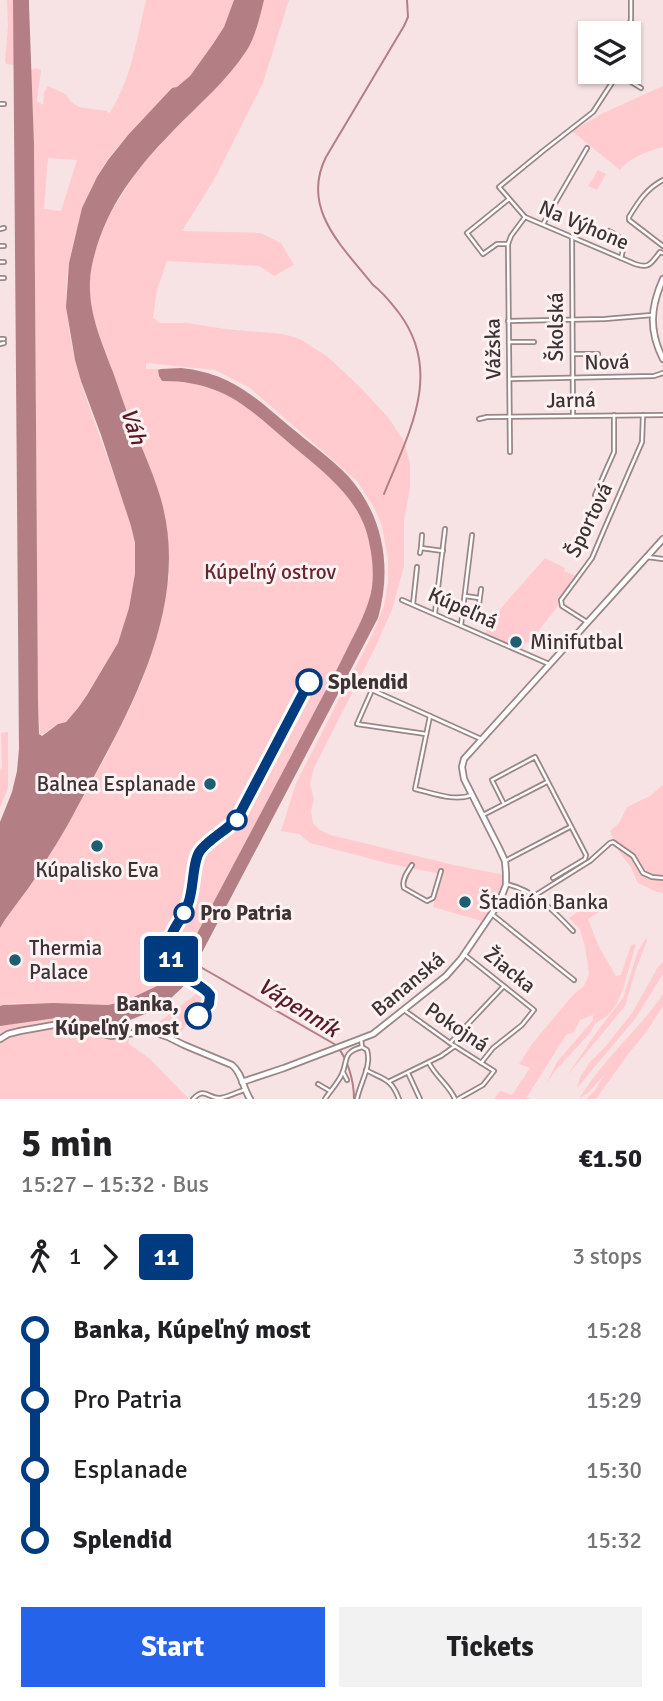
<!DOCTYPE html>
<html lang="en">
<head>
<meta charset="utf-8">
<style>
  body { margin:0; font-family:Signika,sans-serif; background:#f2f2f2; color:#202124; height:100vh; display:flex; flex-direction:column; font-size:26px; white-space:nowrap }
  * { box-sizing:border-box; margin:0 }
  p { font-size:23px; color:#757577 }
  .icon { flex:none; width:38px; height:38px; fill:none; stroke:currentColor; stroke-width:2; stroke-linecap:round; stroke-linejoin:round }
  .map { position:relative; height:1099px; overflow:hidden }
  .drawer { display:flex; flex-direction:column; background:#fff; flex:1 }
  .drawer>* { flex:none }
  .badge { padding:0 14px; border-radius:5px; font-size:24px; line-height:46px }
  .controls { position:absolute; left:578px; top:21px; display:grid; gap:14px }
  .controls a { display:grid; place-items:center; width:63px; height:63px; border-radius:0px; background:#fff; box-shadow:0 2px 5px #0004; font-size:35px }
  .map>.badge { position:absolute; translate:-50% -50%; box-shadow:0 0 0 4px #fff }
  .legs { display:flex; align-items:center; gap:10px; height:77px; padding:0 21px; font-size:23px }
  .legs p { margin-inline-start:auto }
  .head { display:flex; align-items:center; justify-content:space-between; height:119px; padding:0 21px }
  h1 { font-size:38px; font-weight:700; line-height:52px }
  .primary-button { display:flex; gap:14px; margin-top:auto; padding:14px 21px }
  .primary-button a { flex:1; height:80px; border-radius:0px; background:#2563eb; color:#fff; font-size:28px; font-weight:700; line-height:80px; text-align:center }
  .primary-button a+a { background:#f2f2f2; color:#202124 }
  ul { padding:0 21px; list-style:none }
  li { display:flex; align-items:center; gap:24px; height:70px; font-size:26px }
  li i { display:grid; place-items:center; width:10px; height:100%; margin:0 9px; background:currentColor }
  li i::after { content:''; width:18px; height:18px; margin:-9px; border:5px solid; border-radius:50%; background:#fff }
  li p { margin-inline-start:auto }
  li:first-child i { background:linear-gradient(#0000 50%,currentColor 0) }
  li:last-child i { background:linear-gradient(currentColor 50%,#0000 0) }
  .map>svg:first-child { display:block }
  .green { fill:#ffcbcf; fill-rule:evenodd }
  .water { fill:#b37f84 }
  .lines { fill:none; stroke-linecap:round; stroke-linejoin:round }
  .stream { stroke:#b37f84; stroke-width:2 }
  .minor-casing { stroke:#998788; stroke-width:6 }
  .secondary-casing { stroke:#998788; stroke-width:8 }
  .minor { stroke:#fff; stroke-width:2.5 }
  .secondary { stroke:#fff; stroke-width:4.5 }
  .line-1-casing { stroke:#fff; stroke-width:16 }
  .line-1 { stroke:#003b80; stroke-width:10 }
  .poi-dot { fill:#1c5e72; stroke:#fff2f3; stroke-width:2.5 }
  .stop-1-dot { fill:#fff; stroke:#003b80; stroke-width:3.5 }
  .labels { text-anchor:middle; stroke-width:6; stroke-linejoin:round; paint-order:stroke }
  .street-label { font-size:21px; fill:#3b3334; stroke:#fff2f3 }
  .park-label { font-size:21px; fill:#672530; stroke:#fff2f3 }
  .poi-label { font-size:21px; fill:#3b3334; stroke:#fff2f3; text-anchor:start }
  .stop-label { font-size:21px; font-weight:bold; fill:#3b3334; stroke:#fff2f3; text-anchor:start }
  .water-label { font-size:23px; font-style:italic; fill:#5a1926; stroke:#fff2f3 }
</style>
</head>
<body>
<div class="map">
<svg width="663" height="1099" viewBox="0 0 663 1099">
  <rect width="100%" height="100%" fill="#f7e3e4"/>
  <g class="green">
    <path d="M7,0H13L14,65L6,64L5,61L8,27Z"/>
    <path d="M146,0H234L224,27L213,44L190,76L177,88H172C151,112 127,133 108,159C89,186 70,244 67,278C61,349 96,421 118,487C126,510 136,534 136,558C136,583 129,618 119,641C114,653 105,666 98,677C88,692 80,708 67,720C62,725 64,721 58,724C51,727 47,733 40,735L38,701L34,144L31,70L36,68L41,70L37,101L43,105L44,92L48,86L66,94L71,102L79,107L107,111L109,114C131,81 137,38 146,0ZM48,158L77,160L61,211L44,209Z"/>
    <path d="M264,0H289L263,83L214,180L182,231L261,233L281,243L294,265L274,276L259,266L167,261L157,290L153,318L160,323H188L225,329L283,334L300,339L328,357L359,386L388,417L404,441L410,463V488L404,520V566L392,610L375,648L314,768L310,784L314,799L311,811L313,823L320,830L331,835L454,865L505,875C501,893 495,907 484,922L478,920L433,907L441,874L390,864L310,843L299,834L281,831L296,783L373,633L384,606L388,582V560L382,526L374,507L357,481L250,388L215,370L146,363V369H161L158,371L159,376L162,381C227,381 249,409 295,448C326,474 361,500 369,542C373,560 375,582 370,600C365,616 357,630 350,644C337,669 324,694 311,719C271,795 231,870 191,945L182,961L165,980L155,987L125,1001L108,1005L15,1003L0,1006V928L52,851L105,758L131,706L143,678L160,626L169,576V561L160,496L122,398L91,311L89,287L91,269L97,242L107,218L138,169L172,132L200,105L238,62L248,48Z"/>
    <path d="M663,86V147C650,150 627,159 620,170L572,131L601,114Z"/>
    <path d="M598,170L606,174L597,190L588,186Z"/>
    <path d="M545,558L565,568L564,571L576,576L559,601L558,606L529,643L526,642L522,650L485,634L488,626L495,620L501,608Z"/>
    <path d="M8,732V788L0,808V770L2,768L1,733Z"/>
    <path d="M663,785V893L657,892L638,883L631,867L619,852L610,831L619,823L627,807L650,796Z"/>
    <path d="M608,900L610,901L611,904L588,919L599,947L616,976L621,975L631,945L636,944L623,989L616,1005L607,1016L595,1024L590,1033L555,1071L546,1084L557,1062L593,1020V1015L580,1020L574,1032L566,1035L527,1097L530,1099H494L500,1091L512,1095L530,1068L519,1064L532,1044L562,1008L574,994L584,986L589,974L585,947L580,929L569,918L587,905H595Z"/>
    <path d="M646,938L647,941L636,969L625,1006L567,1076L593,1037L623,998L638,951Z"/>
    <path d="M663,962V974L635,1019L577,1088L580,1077L590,1062L605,1047L632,1013L658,967Z"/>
    <path d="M200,991L206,996L207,1003L203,1009L187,1023L181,1033L175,1036L161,1030L151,1028Z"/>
    <path d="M663,994V1006L647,1031L629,1053L596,1099H586L596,1089L604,1075L589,1092L579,1099C602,1060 638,1031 663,994Z"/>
    <path d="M68,1018L93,1023L100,1027L109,1029L138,1027L130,1037L128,1043L150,1059L189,1099H0V1025L33,1020Z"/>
  </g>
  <g class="water">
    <path d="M13,0H29V5L34,144L38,701L39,734L42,736L58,724L66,722L78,708L87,695L118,643L129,608L135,574V543L131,526L101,435L81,381L75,360L66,307L69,263L82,208L97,177L108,160L128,135L172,88L177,87L190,76L213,44L224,27L234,0H264C260,16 256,35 247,50C227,81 198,105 172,132C134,171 104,210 92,265C84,304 100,337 113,372C119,389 124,405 131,422C141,446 152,470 160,496C190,595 139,695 92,780C78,805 66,830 50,854C41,869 32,884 21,898C14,908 6,917 0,928V822L12,792L17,771L19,749Z"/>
    <path d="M181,368C229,373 253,395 288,425C308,442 331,458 349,477C384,517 392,568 378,618L197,962V965L182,988L160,1008L125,1022H92L56,1018L0,1026V1006L3,1005L53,1003L108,1005L125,1001L155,987L165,980L182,961L191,945C230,871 269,798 308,724C321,699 335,674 347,649C355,633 364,617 369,600C375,583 373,560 369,542C361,500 326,474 295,448C250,410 226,381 162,381L159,376L158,370L161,369Z"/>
  </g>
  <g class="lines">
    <g class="stream">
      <path d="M384,494C408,434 444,373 399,313C391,303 384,293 373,285C343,247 300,209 326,157L404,26L408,17L407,0"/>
      <path d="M197,965L336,1045C348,1059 354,1081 354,1099"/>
    </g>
    <defs>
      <g id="minor">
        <path d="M628,39L631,19V0"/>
        <path d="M619,72L593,112L543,151L499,187L525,217L635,264C650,269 651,263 660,252L663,253"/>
        <path d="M618,74L641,88"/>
        <path d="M0,104H4"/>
        <path d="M663,180C647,188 638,202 629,217V220L663,246"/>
        <path d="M543,224L587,148"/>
        <path d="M0,229L4,228"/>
        <path d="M609,231C625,240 626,240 621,258"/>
        <path d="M572,237L573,416"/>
        <path d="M508,244H497L483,254L467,233L509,199"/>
        <path d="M0,246H4"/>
        <path d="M0,262H4"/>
        <path d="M0,278H4"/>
        <path d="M508,321L605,319L652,315"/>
        <path d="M0,339H4"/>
        <path d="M509,342H534"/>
        <path d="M0,344L4,343"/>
        <path d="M573,354H598"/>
        <path d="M510,379L654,376L663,373"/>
        <path d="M479,419L487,417L663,415"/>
        <path d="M510,452L508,244L511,236L525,217"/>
        <path d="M595,495L614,452V415"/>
        <path d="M421,548L422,535"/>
        <path d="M420,553L421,548L443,551"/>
        <path d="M647,557L663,559"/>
        <path d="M465,596L479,598"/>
        <path d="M402,600L549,664"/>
        <path d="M413,604L417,567"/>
        <path d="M478,612L481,589"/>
        <path d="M435,613L445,529"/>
        <path d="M587,622L562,606L561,600L592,558L603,532L642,442L643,415"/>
        <path d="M461,625L472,535"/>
        <path d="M426,734L357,724L372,690L430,716"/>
        <path d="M472,795C454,802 433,793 415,789L430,716L481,739"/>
        <path d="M504,804L492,780L535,757L586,855L585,859L553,878"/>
        <path d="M483,815L547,782"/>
        <path d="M505,861L570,827"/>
        <path d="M412,865C408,871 401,880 404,888L427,901L433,898L441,871"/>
        <path d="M506,884C534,890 554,911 573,931"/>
        <path d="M534,896L590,861L610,843L613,842L633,856L643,873L652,877L663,878"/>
        <path d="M493,915L574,980"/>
        <path d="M465,955L534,1010L522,1025L493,1048L481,1063"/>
        <path d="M404,1010L450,1043L494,1071L483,1085L458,1099"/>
        <path d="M450,1043L503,987"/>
        <path d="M429,1063C436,1077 449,1085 455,1099"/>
        <path d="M366,1070C384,1080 391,1078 399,1099"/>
        <path d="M343,1072L347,1080"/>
        <path d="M408,1073L420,1099"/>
        <path d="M390,1081L441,1056L455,1046"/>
        <path d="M318,1084L330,1091"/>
        <path d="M193,1099C205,1086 208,1099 220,1098C228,1097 237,1092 244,1090"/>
        <path d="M325,1099C330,1091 338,1083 342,1074C348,1061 342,1052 362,1047"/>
        <path d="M357,1099C360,1083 372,1066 367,1050L362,1047L361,1039"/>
      </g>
      <g id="secondary">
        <path d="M663,279C650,308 649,331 663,359"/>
        <path d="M0,1039L8,1034L20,1031L59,1024L75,1026L111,1036L150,1031L168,1037L184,1045L232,1065C242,1073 243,1088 250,1099"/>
        <path d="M242,1082L284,1068L373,1034L446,976L461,959L499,903L506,885V873L505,861L499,848L464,779L462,767L464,759L663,539"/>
      </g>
    </defs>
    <use href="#minor" class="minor-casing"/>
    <use href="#secondary" class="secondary-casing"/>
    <use href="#minor" class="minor"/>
    <use href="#secondary" class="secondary"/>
  </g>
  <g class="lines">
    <defs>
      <path id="line-1" d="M198,1016L209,1004L210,995C198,980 181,983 171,959C162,936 181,924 188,904C194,890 192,862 200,851C210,838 226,831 237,819L309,682"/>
    </defs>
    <use href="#line-1" class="line-1-casing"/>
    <use href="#line-1" class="line-1"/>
  </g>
  <g class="poi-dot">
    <circle cx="516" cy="642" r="7"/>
    <circle cx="210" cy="784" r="7"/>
    <circle cx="97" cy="846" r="7"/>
    <circle cx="465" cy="902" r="7"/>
    <circle cx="15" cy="960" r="7"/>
  </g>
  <g class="stop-1-dot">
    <circle cx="309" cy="682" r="12"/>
    <circle cx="237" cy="820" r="9"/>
    <circle cx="184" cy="913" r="9"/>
    <circle cx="198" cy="1016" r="12"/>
  </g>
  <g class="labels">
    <g class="street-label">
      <text transform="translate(584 225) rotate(23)" y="7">Na Výhone</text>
      <text transform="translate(556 327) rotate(-90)" y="7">Školská</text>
      <text transform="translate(493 349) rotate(-91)" y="7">Vážska</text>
      <text transform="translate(607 362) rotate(-1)" y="7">Nová</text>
      <text transform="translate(571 400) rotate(-1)" y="7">Jarná</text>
      <text transform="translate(589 520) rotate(-64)" y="7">Športová</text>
      <text transform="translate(463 608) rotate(24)" y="7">Kúpeľná</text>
      <text transform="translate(510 970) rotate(39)" y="7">Žiacka</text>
      <text transform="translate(408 984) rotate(-40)" y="7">Bananská</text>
      <text transform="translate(457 1027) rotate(34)" y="7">Pokojná</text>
    </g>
    <g class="park-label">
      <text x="270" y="579">Kúpeľný ostrov</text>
    </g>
    <g class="poi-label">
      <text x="530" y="649">Minifutbal</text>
      <text x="196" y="791" text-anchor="end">Balnea Esplanade</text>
      <text x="97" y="877" text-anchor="middle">Kúpalisko Eva</text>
      <text x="479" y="909">Štadión Banka</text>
      <text x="29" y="955">Thermia<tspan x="29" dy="24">Palace</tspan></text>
    </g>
    <g class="stop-label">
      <text x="328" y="689">Splendid</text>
      <text x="200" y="920">Pro Patria</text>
      <text x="179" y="1011" text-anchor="end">Banka,<tspan x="179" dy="24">Kúpeľný most</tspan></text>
    </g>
    <g class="water-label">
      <text transform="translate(134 426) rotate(72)" y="8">Váh</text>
      <text transform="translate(299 1007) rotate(32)" y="8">Vápenník</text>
    </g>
  </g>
</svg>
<div class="controls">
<a><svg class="icon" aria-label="layers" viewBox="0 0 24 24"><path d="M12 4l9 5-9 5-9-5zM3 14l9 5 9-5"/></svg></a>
</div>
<b class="badge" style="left:171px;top:959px;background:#003b80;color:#fff">11</b>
</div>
<section class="drawer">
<div class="head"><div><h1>5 min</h1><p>15:27 – 15:32 · Bus</p></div><b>€1.50</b></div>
<div class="legs"><svg class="icon" aria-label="walk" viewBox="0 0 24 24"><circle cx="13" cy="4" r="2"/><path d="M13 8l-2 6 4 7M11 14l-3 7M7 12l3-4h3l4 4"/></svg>1<svg class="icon" aria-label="forward" viewBox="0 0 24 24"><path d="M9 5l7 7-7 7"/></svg><b class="badge" style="background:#003b80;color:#fff">11</b><p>3 stops</p></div>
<ul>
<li><i style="color:#003b80"></i><b>Banka, Kúpeľný most</b><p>15:28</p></li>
<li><i style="color:#003b80"></i><span>Pro Patria</span><p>15:29</p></li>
<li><i style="color:#003b80"></i><span>Esplanade</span><p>15:30</p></li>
<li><i style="color:#003b80"></i><b>Splendid</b><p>15:32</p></li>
</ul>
<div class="primary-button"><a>Start</a><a>Tickets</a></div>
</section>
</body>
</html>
